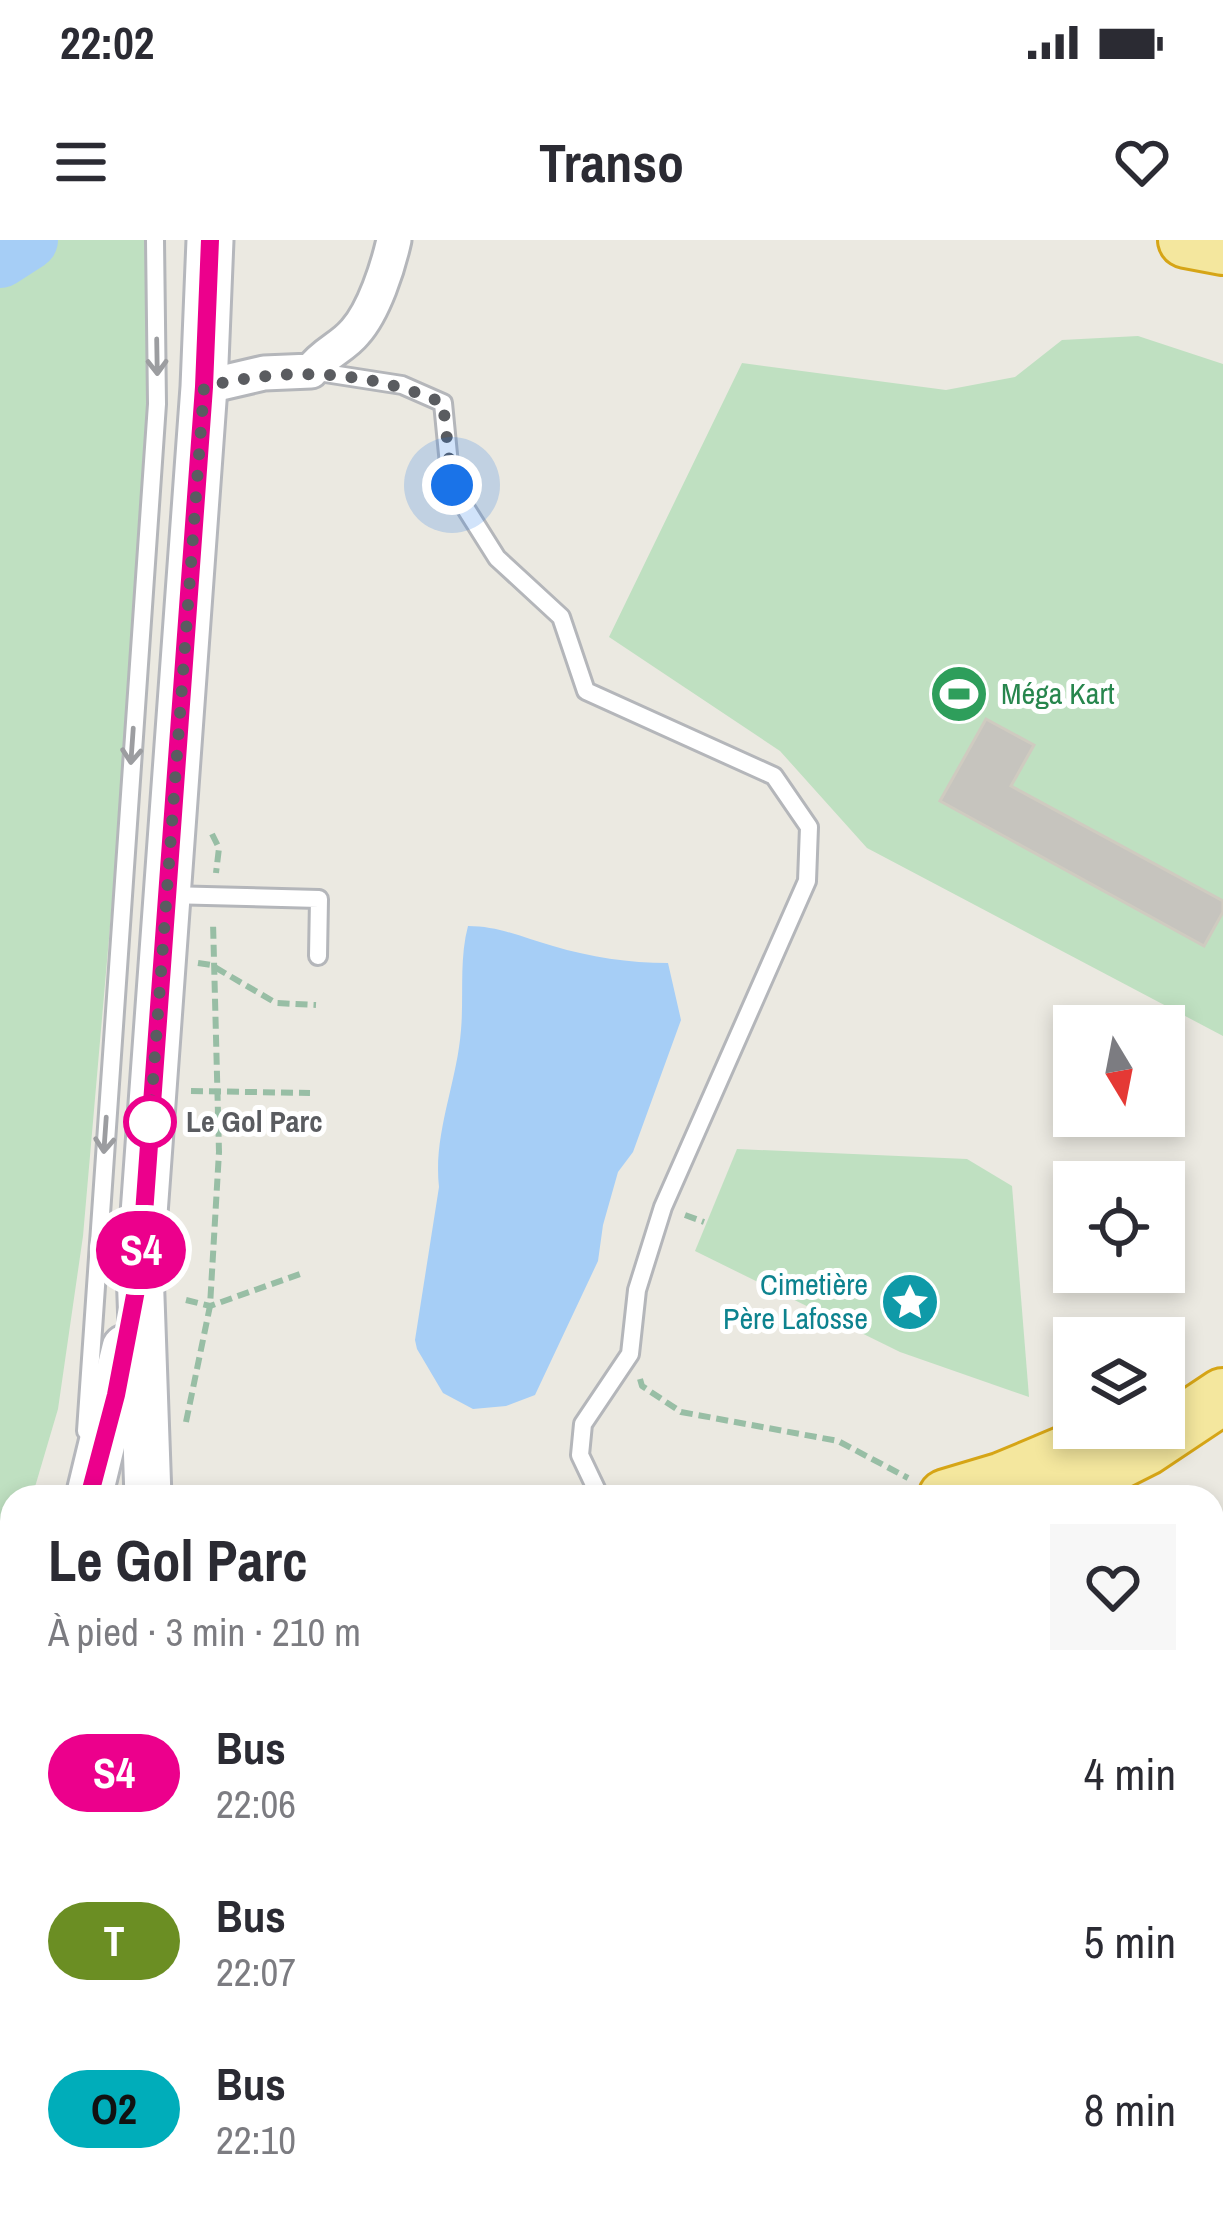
<!DOCTYPE html>
<html lang="fr">
<head>
<meta charset="utf-8">
<style>
  body { margin:0; font-family:"Archivo Narrow",sans-serif; background:#f7f7f7; color:#2b2b33; height:100vh; display:flex; flex-direction:column; font-size:45px; white-space:nowrap }
  * { box-sizing:border-box; margin:0 }
  p { font-size:39px; color:#7c7c81 }
  .icon { flex:none; width:66px; height:66px; fill:none; stroke:currentColor; stroke-width:2; stroke-linecap:round; stroke-linejoin:round }
  .map { position:relative; flex:1; overflow:hidden }
  .sheet { position:absolute; left:0px; top:1245px; width:1224px; height:732px; display:flex; flex-direction:column; background:#fff; border-radius:36px 36px 0 0; box-shadow:0 6px 18px #0003 }
  .sheet>* { flex:none }
  .badge { padding:0 24px; border-radius:39px; font-size:42px; line-height:78px }
  .needle { width:78px; rotate:170deg }
  .fabs { position:absolute; left:1053px; top:765px; display:grid; gap:24px }
  .fabs a { display:grid; place-items:center; width:132px; height:132px; border-radius:0px; background:#fff; box-shadow:0 6px 18px #0003; font-size:60px }
  .you { position:absolute; width:60px; height:60px; margin:-30px; border:9px solid #fff; border-radius:50%; background:#1a73e8; box-shadow:0 0 0 18px #1a73e833 }
  .map>.badge { position:absolute; translate:-50% -50%; box-shadow:0 0 0 6px #fff }
  .round { display:grid; place-items:center; flex:none; width:126px; height:126px; border-radius:0px; background:#f7f7f7 }
  .headline { display:flex; align-items:center; justify-content:space-between; height:204px; padding:0 48px }
  h1 { font-size:57px; font-weight:700; line-height:90px }
  ul { padding:0; list-style:none }
  li { display:flex; align-items:center; gap:36px; height:168px; padding:0 48px }
  li div { flex:1 }
  li b { display:block; font-size:45px }
  li em { font-style:normal }
  li .badge { min-width:132px; font-weight:700; text-align:center }
  .status { display:flex; justify-content:space-between; align-items:center; height:84px; padding:0 60px; background:#fff; direction:ltr }
  .status svg { height:33px; fill:currentColor }
  header { display:flex; justify-content:space-between; align-items:center; height:156px; padding:0 48px; background:#fff; font-size:54px; font-weight:700 }
  .map>svg:first-child { display:block }
  .industrial { fill:#dcdbd5 }
  .green { fill:#bfe0c1 }
  .water { fill:#a6cef6 }
  .lines { fill:none; stroke-linecap:round; stroke-linejoin:round }
  .river { stroke:#a6cef6; stroke-width:60 }
  .building { fill:#c6c4be; stroke:#cfcbc0; stroke-width:3 }
  .service-casing { stroke:#b4b6ba; stroke-width:22 }
  .minor-casing { stroke:#b4b6ba; stroke-width:39 }
  .secondary-casing { stroke:#b5b7bc; stroke-width:51 }
  .trunk-casing { stroke:#d6a516; stroke-width:60 }
  .path { stroke:#98bea5; stroke-width:6; stroke-dasharray:12 6; stroke-linecap:butt }
  .service { stroke:#fff; stroke-width:16 }
  .minor { stroke:#fff; stroke-width:33 }
  .secondary { stroke:#fff; stroke-width:45 }
  .trunk { stroke:#f4e79e; stroke-width:54 }
  .oneway { stroke:#9c9da0 }
  .line-casing { stroke:#fff; stroke-width:27 }
  .line { stroke:#ec008c; stroke-width:18 }
  .walk { stroke:#5a5c60; stroke-width:12; stroke-dasharray:0 21.6 }
  .stop-dot { fill:#fff; stroke:#ec008c; stroke-width:6 }
  .labels { text-anchor:middle; stroke-width:10; stroke-linejoin:round; paint-order:stroke }
  .leisure-label { font-size:30px; fill:#27864d; stroke:#fff; text-anchor:start }
  .stop-label { font-size:30px; font-weight:bold; fill:#5a5c60; stroke:#fff; text-anchor:start }
  .culture-label { font-size:30px; fill:#0d838f; stroke:#fff; text-anchor:end }
</style>
</head>
<body>
<div class="status"><b>22:02</b><svg viewBox="0 0 49 12"><path d="M0 12V9h3v3zM5 12V6h3v6zM10 12V3h3v9zM15 12V0h3v12zM26 1h20v11H26zM47 4h2v5h-2z"/></svg></div>
<header><svg class="icon" aria-label="menu" viewBox="0 0 24 24"><path d="M4 6h16M4 12h16M4 18h16"/></svg>Transo<svg class="icon" aria-label="heart" viewBox="0 0 24 24"><path d="M12 20l-8-8c-3-5 5-10 8-4 3-6 11-1 8 4z"/></svg></header>
<div class="map">
<svg width="1223" height="1977" viewBox="0 0 1223 1977">
  <rect width="100%" height="100%" fill="#ebe9e1"/>
  <path class="industrial" d="M683,1965H991L986,1977H677Z"/>
  <g class="green">
    <path d="M0,0H165L151,217L83,996L58,1169L32,1257H12V1278L0,1289Z"/>
    <path d="M1138,96L1223,124V796L867,608L780,511L609,397L742,123L946,150L1015,137L1062,100Z"/>
    <path d="M737,909L967,919L1012,946L1029,1157L900,1112L695,1011Z"/>
    <path d="M12,1406V1560L0,1543V1426Z"/>
  </g>
  <path class="water" d="M468,686C499,686 524,698 553,706C590,717 629,723 668,723L681,780L633,912L618,932L603,985L598,1021L535,1155L506,1166L473,1169L443,1153L417,1109L415,1100L439,947C433,894 457,843 461,790C464,755 459,720 468,686Z"/>
  <g class="lines">
    <path class="river" d="M0,18L28,0"/>
  </g>
  <g class="building">
    <path d="M986,479L1034,505L1011,546L1223,661V672L1204,706L940,561Z"/>
    <path d="M0,1907L12,1908V1965H105L104,1977L0,1974Z"/>
    <path d="M518,1965H618L613,1977H529Z"/>
    <path d="M853,1965H926L944,1972L942,1977H848Z"/>
  </g>
  <g class="lines">
    <defs>
      <g id="service">
        <path d="M312,131L402,145L443,163L451,245L497,318L561,377L586,451L774,536L809,587L807,641L663,967L637,1050L630,1114L583,1184L580,1215L600,1257"/>
        <path d="M167,655L319,659L318,716"/>
        <path d="M86,1191L157,164L155,0"/>
        <path d="M1212,1459L1223,1428"/>
        <path d="M701,1977V1965"/>
        <path d="M749,1977L759,1965"/>
        <path d="M1012,1977L1018,1965"/>
      </g>
      <g id="minor">
        <path d="M204,147L264,133L311,131C325,112 342,108 355,92C374,71 388,27 394,0"/>
        <path d="M0,1656L12,1649"/>
      </g>
      <g id="secondary">
        <path d="M89,1257L125,1108"/>
        <path d="M148,1257L140,1029L204,147L210,0"/>
        <path d="M0,1368L12,1357"/>
        <path d="M0,1599L12,1609"/>
        <path d="M413,1965L422,1977"/>
      </g>
      <g id="trunk">
        <path d="M1186,0L1223,7"/>
        <path d="M946,1257L1003,1240L1084,1206"/>
        <path d="M1048,1257L1145,1208L1223,1156"/>
      </g>
    </defs>
    <use href="#service" class="service-casing"/>
    <use href="#minor" class="minor-casing"/>
    <use href="#secondary" class="secondary-casing"/>
    <use href="#trunk" class="trunk-casing"/>
    <g class="path">
      <path d="M212,594L219,608L216,633"/>
      <path d="M198,723L211,725L276,763L316,765"/>
      <path d="M191,851L310,853"/>
      <path d="M685,975L704,982"/>
      <path d="M186,1060L210,1066L300,1034"/>
      <path d="M640,1139L642,1146L681,1172L838,1201L908,1238"/>
      <path d="M186,1182L210,1066L219,912L213,682"/>
    </g>
    <use href="#service" class="service"/>
    <use href="#minor" class="minor"/>
    <use href="#secondary" class="secondary"/>
    <use href="#trunk" class="trunk"/>
  </g>
  <defs><path id="oneway-shaft" d="M-6 0H5M1.5-3L5.5 0L1.5 3" fill="none" stroke-width="1.6" stroke-linecap="round" stroke-linejoin="round" transform="scale(3)"/></defs>
  <g class="oneway">
    <use href="#oneway-shaft" transform="translate(157 117) rotate(89)"/>
    <use href="#oneway-shaft" transform="translate(132 506) rotate(94)"/>
    <use href="#oneway-shaft" transform="translate(105 895) rotate(94)"/>
  </g>
  <g class="lines">
    <defs>
      <path id="line" d="M89,1257L116,1155L140,1029L204,147L210,0"/>
    </defs>
    <use href="#line" class="line-casing"/>
    <use href="#line" class="line"/>
    <path class="walk" d="M150,882L204,147C286,127 365,129 443,163L452,245"/>
  </g>
  <defs>
    <symbol id="stadium-disc" viewBox="-11 -11 22 22"><circle r="9.5" fill="#2e9e5b" stroke="#fff"/><path d="M0-5a6.5 5 0 1 0 0 10a6.5 5 0 1 0 0-10ZM-3.5-1.8h7v3.6h-7Z" fill="#fff"/></symbol>
    <symbol id="sight-disc" viewBox="-11 -11 22 22"><circle r="9.5" fill="#0f9aa8" stroke="#fff"/><path d="M0-6L1.8-2.2L6-1.7L2.9 1.2L3.7 5.4L0 3.3L-3.7 5.4L-2.9 1.2L-6-1.7L-1.8-2.2Z" fill="#fff"/></symbol>
  </defs>
  <g fill-rule="evenodd">
    <use href="#stadium-disc" x="926" y="421" width="66" height="66"/>
    <use href="#sight-disc" x="877" y="1029" width="66" height="66"/>
  </g>
  <circle class="stop-dot" cx="150" cy="882" r="24"/>
  <g class="labels">
    <g class="leisure-label">
      <text x="1001" y="464">Méga Kart</text>
    </g>
    <g class="stop-label">
      <text x="186" y="892">Le Gol Parc</text>
    </g>
    <g class="culture-label">
      <text x="868" y="1055">Cimetière<tspan x="868" dy="34">Père Lafosse</tspan></text>
    </g>
  </g>
</svg>
<div class="fabs">
<a><svg class="needle" viewBox="-14 -14 28 28"><path d="M0-13l5 13h-10z" fill="#e53935"/><path d="M0 13l5-13h-10z" fill="#7c7c81"/></svg></a>
<a><svg class="icon" aria-label="locate" viewBox="0 0 24 24"><circle cx="12" cy="12" r="6"/><path d="M12 2v4M12 18v4M2 12h4M18 12h4"/></svg></a>
<a><svg class="icon" aria-label="layers" viewBox="0 0 24 24"><path d="M12 4l9 5-9 5-9-5zM3 14l9 5 9-5"/></svg></a>
</div>
<div class="you" style="left:452px;top:245px"></div>
<b class="badge" style="left:141px;top:1010px;background:#ec008c;color:#fff">S4</b>
<section class="sheet">
<div class="headline"><div><h1>Le Gol Parc</h1><p>À pied · 3 min · 210 m</p></div><a class="round"><svg class="icon" aria-label="heart" viewBox="0 0 24 24"><path d="M12 20l-8-8c-3-5 5-10 8-4 3-6 11-1 8 4z"/></svg></a></div>
<ul>
<li><span class="badge" style="background:#ec008c;color:#fff">S4</span><div><b>Bus</b><p>22:06</p></div><em>4 min</em></li>
<li><span class="badge" style="background:#6b8e23;color:#fff">T</span><div><b>Bus</b><p>22:07</p></div><em>5 min</em></li>
<li><span class="badge" style="background:#00adba;color:#111">O2</span><div><b>Bus</b><p>22:10</p></div><em>8 min</em></li>
</ul>
</section>
</div>
</body>
</html>
